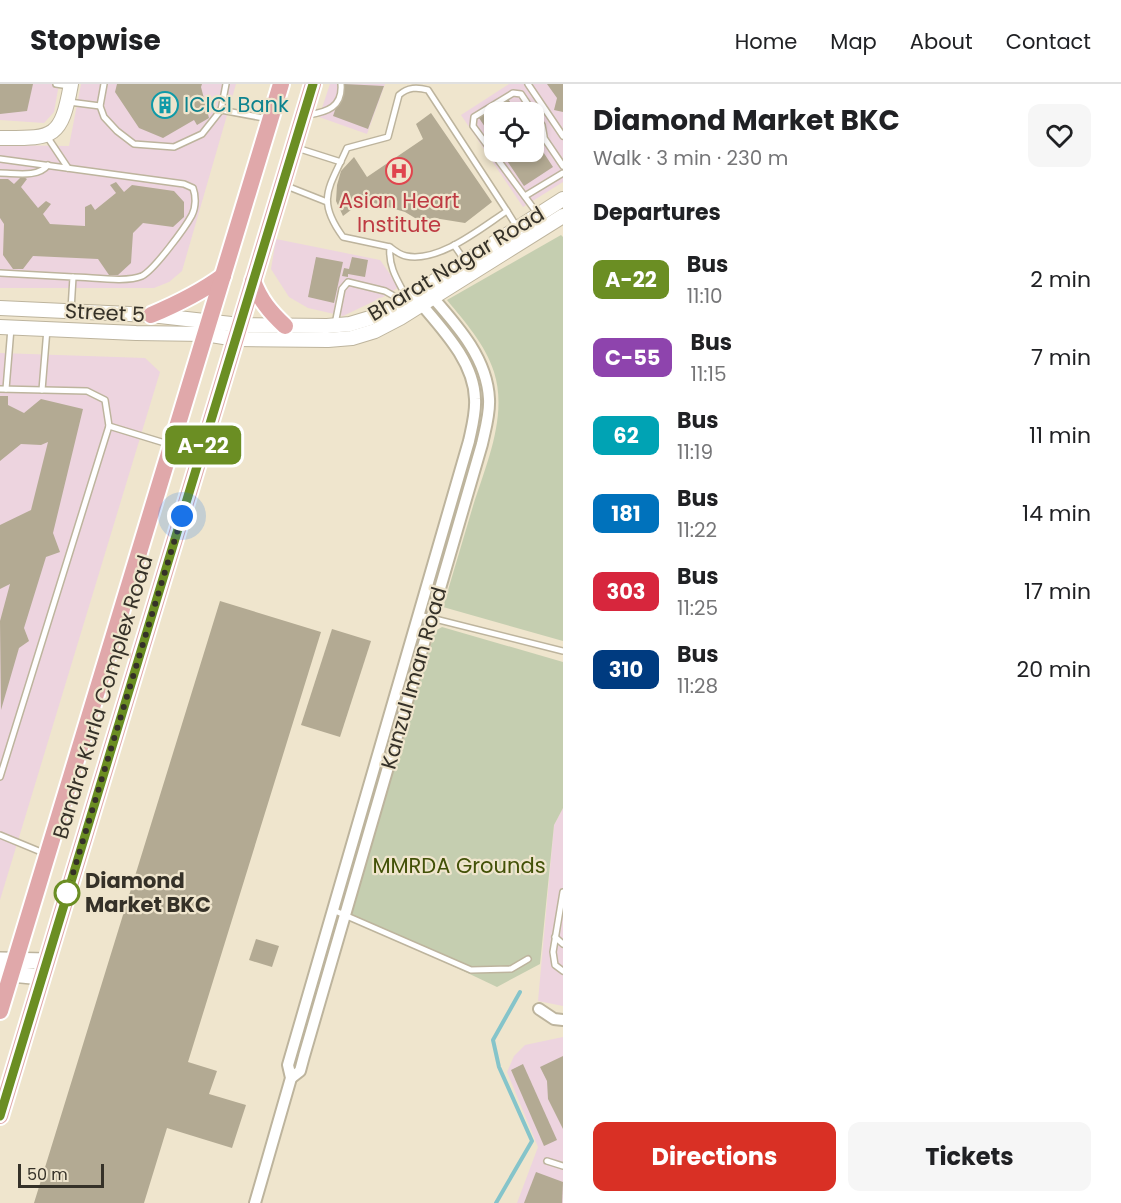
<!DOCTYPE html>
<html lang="en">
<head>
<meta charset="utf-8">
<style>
  body { margin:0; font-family:Poppins,sans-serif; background:#f6f6f6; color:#202124; height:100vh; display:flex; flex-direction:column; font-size:22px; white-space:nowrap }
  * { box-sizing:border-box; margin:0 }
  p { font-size:20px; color:#757577 }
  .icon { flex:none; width:33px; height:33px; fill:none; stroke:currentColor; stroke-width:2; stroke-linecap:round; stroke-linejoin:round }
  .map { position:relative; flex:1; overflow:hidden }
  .sheet { display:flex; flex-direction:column; background:#fff; width:558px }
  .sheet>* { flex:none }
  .badge { padding:0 12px; border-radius:9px; font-size:21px; line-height:39px }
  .controls { position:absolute; left:484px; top:18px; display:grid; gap:12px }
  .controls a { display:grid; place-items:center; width:60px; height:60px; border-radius:12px; background:#fff; box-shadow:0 3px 9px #0003; font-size:30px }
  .scale { position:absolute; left:18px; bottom:15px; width:86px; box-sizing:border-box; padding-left:6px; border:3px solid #353128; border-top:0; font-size:16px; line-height:21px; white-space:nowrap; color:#353128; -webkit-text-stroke:4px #efe5cd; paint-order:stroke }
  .you { position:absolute; width:30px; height:30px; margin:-15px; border:4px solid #fff; border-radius:50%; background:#1a73e8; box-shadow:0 0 0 9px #1a73e833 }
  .map>.badge { position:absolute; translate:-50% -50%; box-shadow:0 0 0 3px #fff }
  h2 { padding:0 30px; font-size:22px; line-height:54px }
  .round { display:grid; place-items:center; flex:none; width:63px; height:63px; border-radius:12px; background:#f6f6f6 }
  .headline { display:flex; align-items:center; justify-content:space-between; height:102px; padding:0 30px }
  h1 { font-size:28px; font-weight:700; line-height:45px }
  .button { display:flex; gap:12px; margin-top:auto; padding:12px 30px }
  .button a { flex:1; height:69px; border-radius:12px; background:#d93025; color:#fff; font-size:24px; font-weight:700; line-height:69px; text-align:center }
  .button a+a { background:#f6f6f6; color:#202124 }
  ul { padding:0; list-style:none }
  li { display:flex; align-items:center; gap:18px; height:78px; padding:0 30px }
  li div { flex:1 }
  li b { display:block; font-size:22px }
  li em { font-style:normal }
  li .badge { min-width:66px; font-weight:700; text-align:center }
  header { display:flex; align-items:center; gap:36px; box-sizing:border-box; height:84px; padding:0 30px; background:#fff; border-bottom:2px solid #e0e0e0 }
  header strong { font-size:28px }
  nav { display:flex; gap:33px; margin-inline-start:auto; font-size:21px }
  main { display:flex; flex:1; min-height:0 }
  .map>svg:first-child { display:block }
  .commercial { fill:#edd4df; fill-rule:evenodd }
  .green { fill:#c5ceb0 }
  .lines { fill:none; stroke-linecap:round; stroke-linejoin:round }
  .stream { stroke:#85c4ca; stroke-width:4 }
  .building { fill:#b3aa93 }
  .service-casing { stroke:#bdb49d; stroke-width:8 }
  .minor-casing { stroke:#bdb49d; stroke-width:14 }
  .tertiary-casing { stroke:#bdb49d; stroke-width:16 }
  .secondary-casing { stroke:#bdb49d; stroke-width:18 }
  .primary-casing { stroke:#fff; stroke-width:20 }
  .service { stroke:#fff; stroke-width:5 }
  .minor { stroke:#fff; stroke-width:10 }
  .tertiary { stroke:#fff; stroke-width:14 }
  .secondary { stroke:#fff; stroke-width:15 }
  .primary { stroke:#e0a8aa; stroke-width:16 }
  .line-casing { stroke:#fff; stroke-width:14 }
  .line { stroke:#6b8e23; stroke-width:9 }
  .walk { stroke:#353128; stroke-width:6; stroke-dasharray:0 10.8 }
  .stop-dot { fill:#fff; stroke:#6b8e23; stroke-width:3 }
  .labels { text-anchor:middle; stroke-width:4.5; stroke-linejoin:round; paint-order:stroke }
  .culture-label { font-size:21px; fill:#0d838f; stroke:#efe5cd; text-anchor:start }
  .health-label { font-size:21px; fill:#be3a42; stroke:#efe5cd }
  .street-label { font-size:21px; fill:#353128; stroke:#efe5cd }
  .park-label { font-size:21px; fill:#425107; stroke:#efe5cd }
  .stop-label { font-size:21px; font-weight:bold; fill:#353128; stroke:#efe5cd; text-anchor:start }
</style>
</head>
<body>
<header>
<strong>Stopwise</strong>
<nav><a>Home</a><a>Map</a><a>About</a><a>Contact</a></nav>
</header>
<main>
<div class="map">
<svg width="563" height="1119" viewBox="0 0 563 1119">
  <rect width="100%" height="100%" fill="#efe5cd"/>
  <g class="commercial">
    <path d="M0,0H59L54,28L44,39L0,36Z"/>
    <path d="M81,0H236L182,187L169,198L154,204H0V61L69,62Z"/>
    <path d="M330,0H385L367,50L319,33Z"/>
    <path d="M509,0H563V98L523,123L461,31ZM495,28H534V68H495Z"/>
    <path d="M276,155L380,176L399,203L385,212L343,232L308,224L289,213L271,185Z"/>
    <path d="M0,269L145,274L160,288L0,816Z"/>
    <path d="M563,724V922L538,917L554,741Z"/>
    <path d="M563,953V1119H517L538,1063L507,988L514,972L525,961Z"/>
  </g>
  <g class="green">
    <path d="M561,151L563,153V557L443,523C453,489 463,456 473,422C486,381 508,332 494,288C485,260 465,238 447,216Z"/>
    <path d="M442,543L563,578V724L554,741L540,880L497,903L350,833L435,547Z"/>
  </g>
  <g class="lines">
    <path class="stream" d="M496,1119L532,1057L499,983L493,956L520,908"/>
  </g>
  <g class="building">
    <path d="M0,0H33L27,27L0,30Z"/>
    <path d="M117,0H202L201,3L209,34L197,41L194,36L163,54L139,44L115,8Z"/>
    <path d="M344,0L384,2L368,45L333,32Z"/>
    <path d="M547,0H563V28L554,26L557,14Z"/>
    <path d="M508,15L517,28H495V58L479,34Z"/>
    <path d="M431,29L492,118L465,139L434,134L420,137L405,128L364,116L343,132L336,117L337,101L341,87L354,73L367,93L423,55L416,40Z"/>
    <path d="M534,54L553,83L524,102L501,68H534Z"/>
    <path d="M22,92L27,95L21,103L38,124L46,117L51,120L43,130L50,140L85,142V123L91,120L95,126L116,109L110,101L116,98L124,108L132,101L174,107L184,118V133L173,143L143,139L133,149L131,179L118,191H109L98,175L33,172L23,185H13L3,171L4,140L0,134V95H8L14,100Z"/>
    <path d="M316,173L343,178L334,219L308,213Z"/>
    <path d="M352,173L368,176L365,193L348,190V193L342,192L344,184L349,185Z"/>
    <path d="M0,312H8V321L24,329L41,315L83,325L53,449L60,468L46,473L24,544L29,557L19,564L1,626L0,537L10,500L0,505V441L31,426L48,358L41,361L21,360L0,377Z"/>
    <path d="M220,517L321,548L188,978L217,987L209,1010L246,1021L232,1064L167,1044L144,1119H34Z"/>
    <path d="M332,545L371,557L340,653L301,641Z"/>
    <path d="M256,855L279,862L272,883L249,876Z"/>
    <path d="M563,972V1045L548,1015L547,997L540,983Z"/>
    <path d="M523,980L557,1056L544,1062L511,986Z"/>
    <path d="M536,1088L563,1098L562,1119H524Z"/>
  </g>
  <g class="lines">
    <defs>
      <g id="service">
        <path d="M56,0L69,2"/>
        <path d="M104,0L100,22L104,33L117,47L134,60L174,63L202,50L221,26L226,0"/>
        <path d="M528,0L563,52"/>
        <path d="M69,18L100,22"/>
        <path d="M221,26L269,35"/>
        <path d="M533,28L521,10L513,9L474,33L473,42L537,129"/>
        <path d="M534,30L542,41L544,52"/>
        <path d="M308,31C327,28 343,23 341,0"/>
        <path d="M534,42L538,45L563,82"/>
        <path d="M46,51L68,84"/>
        <path d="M297,64L341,78"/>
        <path d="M0,75L184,100L193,104C196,112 196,123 192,131C185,144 154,186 142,192C126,199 91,193 73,193"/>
        <path d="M0,89C15,89 38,94 48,81"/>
        <path d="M284,101L327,118"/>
        <path d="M525,112L563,89"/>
        <path d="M507,127L517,143"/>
        <path d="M454,161L465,177"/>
        <path d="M390,163C395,167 400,171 406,172C439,179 481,144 507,127L428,6C417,3 408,3 399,11L388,53L347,64C330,103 315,115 343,153L390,163C388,183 398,197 407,214"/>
        <path d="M0,189L73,193L71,226"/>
        <path d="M335,240L342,205L348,198L385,207L401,216"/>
        <path d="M0,305L87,307L105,316L109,342L0,693"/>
        <path d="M6,305L11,244"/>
        <path d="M42,306L47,245"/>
        <path d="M109,342L168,360"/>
        <path d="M419,531L563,567"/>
        <path d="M0,751L46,770"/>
        <path d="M563,808L553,868L555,881L563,887"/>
        <path d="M333,826L471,886L511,885L528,875"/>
        <path d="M555,853L563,860"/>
        <path d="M547,1077L563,1082"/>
      </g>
      <g id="minor">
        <path d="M539,925L554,935L563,936"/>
        <path d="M291,994L300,987L304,972L482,360C485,346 490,330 489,315C487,272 454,238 428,208"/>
        <path d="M255,1119L291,994L288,981L469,357C472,343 476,329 475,315C474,276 440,243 417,215"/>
      </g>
      <g id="tertiary">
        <path d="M0,54C53,54 61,56 71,0"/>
        <path d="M0,224L151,231L240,241L327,242L350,240L370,234L394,223L563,115"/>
        <path d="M0,243L136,249L205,250L236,255L328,256L352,254L375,247L400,234L563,132"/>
      </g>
      <g id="secondary">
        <path d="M0,876L47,877"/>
        <path d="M0,889L42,893"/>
      </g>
      <g id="primary">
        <path d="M253,197C260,216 270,228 285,242"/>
        <path d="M151,231C177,220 200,209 223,192"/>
        <path d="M0,927L281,0"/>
        <path d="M0,1032L313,0"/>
      </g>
    </defs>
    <use href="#service" class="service-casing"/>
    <use href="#minor" class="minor-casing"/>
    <use href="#tertiary" class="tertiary-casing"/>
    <use href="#secondary" class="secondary-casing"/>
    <use href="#primary" class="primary-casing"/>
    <use href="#service" class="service"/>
    <use href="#minor" class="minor"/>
    <use href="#tertiary" class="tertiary"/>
    <use href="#secondary" class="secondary"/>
    <use href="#primary" class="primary"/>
  </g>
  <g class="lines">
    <defs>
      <path id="line" d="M0,1032L313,0"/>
    </defs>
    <use href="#line" class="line-casing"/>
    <use href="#line" class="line"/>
    <path class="walk" d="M67,809L182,432"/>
  </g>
  <defs>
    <symbol id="building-ring" viewBox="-11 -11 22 22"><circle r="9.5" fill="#efe5cd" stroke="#0f9aa8" stroke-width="1.5"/><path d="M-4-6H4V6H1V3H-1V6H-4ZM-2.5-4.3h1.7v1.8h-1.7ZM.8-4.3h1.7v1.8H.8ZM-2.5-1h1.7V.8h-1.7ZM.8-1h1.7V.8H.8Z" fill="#0f9aa8"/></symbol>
    <symbol id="hospital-ring" viewBox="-11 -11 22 22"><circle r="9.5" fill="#efe5cd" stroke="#e0444e" stroke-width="1.5"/><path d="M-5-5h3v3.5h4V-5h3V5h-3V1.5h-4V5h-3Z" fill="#e0444e"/></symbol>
  </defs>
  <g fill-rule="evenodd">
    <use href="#building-ring" x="150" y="6" width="30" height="30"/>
    <use href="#hospital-ring" x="384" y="72" width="30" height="30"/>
  </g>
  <circle class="stop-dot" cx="67" cy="809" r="12"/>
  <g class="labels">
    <g class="culture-label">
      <text x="184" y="28">ICICI Bank</text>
    </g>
    <g class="health-label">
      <text x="399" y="124">Asian Heart<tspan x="399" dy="24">Institute</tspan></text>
    </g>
    <g class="street-label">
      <text transform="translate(456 180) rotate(-31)" y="7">Bharat Nagar Road</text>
      <text transform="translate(105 229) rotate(3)" y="7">Street 5</text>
      <text transform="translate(414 594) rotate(-74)" y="7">Kanzul Iman Road</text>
      <text transform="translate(103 613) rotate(-73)" y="7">Bandra Kurla Complex Road</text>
    </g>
    <g class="park-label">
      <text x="459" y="789">MMRDA Grounds</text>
    </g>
    <g class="stop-label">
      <text x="85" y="804">Diamond<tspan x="85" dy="24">Market BKC</tspan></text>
    </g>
  </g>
</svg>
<div class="controls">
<a><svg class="icon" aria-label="locate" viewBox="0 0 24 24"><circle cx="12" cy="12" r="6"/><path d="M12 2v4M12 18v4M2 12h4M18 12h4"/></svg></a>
</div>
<div class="scale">50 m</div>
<div class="you" style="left:182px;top:432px"></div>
<b class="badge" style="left:203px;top:361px;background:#6b8e23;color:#fff">A-22</b>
</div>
<section class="sheet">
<div class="headline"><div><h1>Diamond Market BKC</h1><p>Walk · 3 min · 230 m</p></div><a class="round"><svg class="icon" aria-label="heart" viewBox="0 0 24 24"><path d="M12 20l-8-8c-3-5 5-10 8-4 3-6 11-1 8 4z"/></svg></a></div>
<h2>Departures</h2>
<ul>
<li><span class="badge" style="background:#6b8e23;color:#fff">A-22</span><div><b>Bus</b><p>11:10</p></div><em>2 min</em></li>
<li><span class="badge" style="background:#8e44ad;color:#fff">C-55</span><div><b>Bus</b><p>11:15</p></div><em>7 min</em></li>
<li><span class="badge" style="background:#00a3b4;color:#fff">62</span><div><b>Bus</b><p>11:19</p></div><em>11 min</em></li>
<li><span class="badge" style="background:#0072bc;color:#fff">181</span><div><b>Bus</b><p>11:22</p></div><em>14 min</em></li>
<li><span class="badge" style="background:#d7263d;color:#fff">303</span><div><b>Bus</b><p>11:25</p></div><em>17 min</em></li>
<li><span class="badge" style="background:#003b80;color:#fff">310</span><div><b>Bus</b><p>11:28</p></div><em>20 min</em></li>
</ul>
<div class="button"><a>Directions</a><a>Tickets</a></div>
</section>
</main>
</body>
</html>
